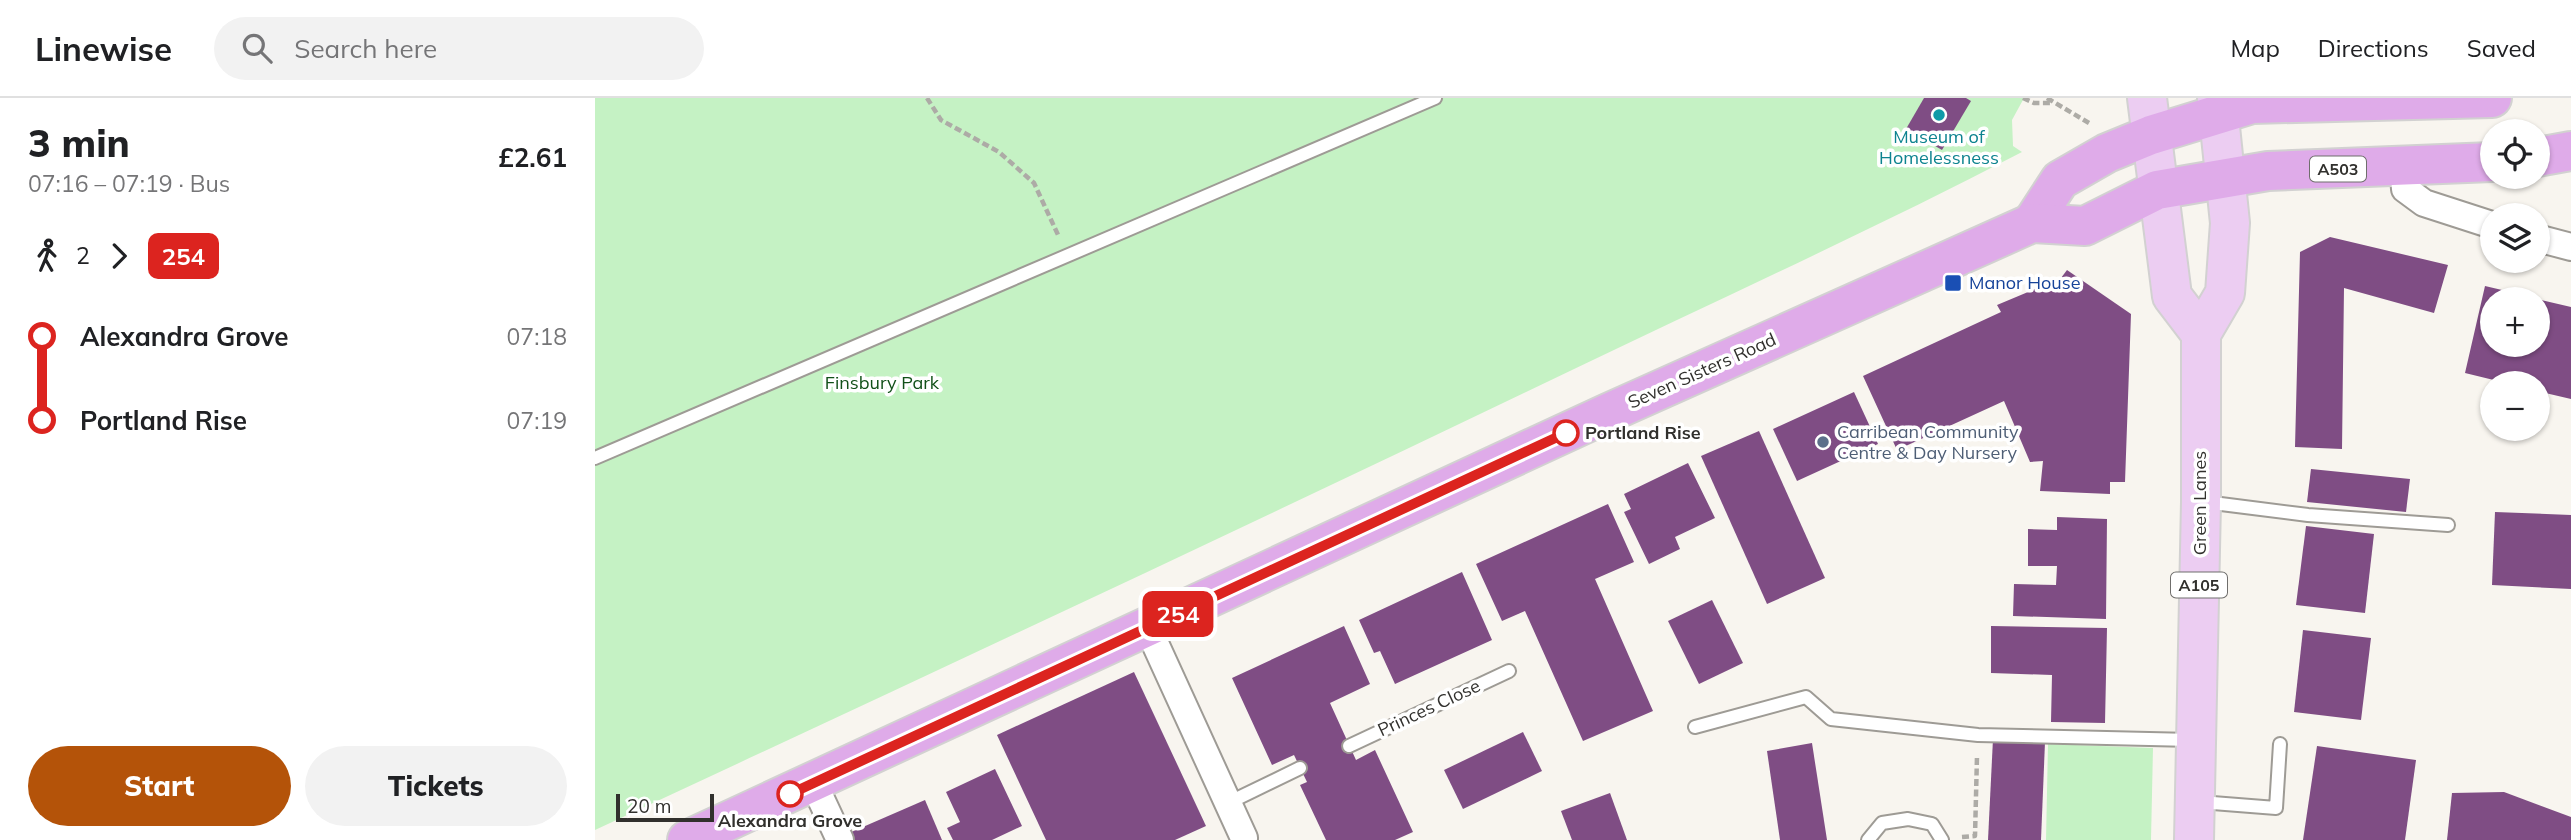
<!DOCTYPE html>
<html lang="en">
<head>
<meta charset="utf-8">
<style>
  body { margin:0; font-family:Mulish,sans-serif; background:#f2f2f2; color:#202124; height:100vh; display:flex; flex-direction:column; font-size:26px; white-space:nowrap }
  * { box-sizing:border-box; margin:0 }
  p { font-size:23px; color:#757577 }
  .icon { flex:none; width:38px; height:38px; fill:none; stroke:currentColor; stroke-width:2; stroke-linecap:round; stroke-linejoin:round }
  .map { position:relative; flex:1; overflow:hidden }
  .details { display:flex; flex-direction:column; background:#fff; width:595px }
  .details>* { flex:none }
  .badge { padding:0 14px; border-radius:10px; font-size:24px; line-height:46px }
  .controls { position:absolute; left:1885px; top:21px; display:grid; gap:14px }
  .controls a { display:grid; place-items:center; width:70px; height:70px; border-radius:50%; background:#fff; box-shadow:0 2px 5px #0004; font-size:35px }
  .scale { position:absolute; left:21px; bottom:18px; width:98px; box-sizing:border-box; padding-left:7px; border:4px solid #31302d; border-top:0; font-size:19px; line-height:24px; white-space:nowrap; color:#31302d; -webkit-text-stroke:5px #fff; paint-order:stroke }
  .map>.badge { position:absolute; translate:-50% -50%; box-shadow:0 0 0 4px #fff }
  .legs { display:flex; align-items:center; gap:10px; height:77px; padding:0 28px; font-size:23px }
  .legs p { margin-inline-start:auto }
  .summary { display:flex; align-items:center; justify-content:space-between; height:119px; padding:0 28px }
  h1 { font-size:38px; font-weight:800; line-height:52px }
  .action { display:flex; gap:14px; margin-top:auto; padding:14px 28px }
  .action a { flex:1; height:80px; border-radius:42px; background:#b45309; color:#fff; font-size:28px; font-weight:800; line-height:80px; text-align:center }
  .action a+a { background:#f2f2f2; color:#202124 }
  ul { padding:0 28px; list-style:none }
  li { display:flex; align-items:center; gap:24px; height:84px; font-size:26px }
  li i { display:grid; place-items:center; width:10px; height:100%; margin:0 9px; background:currentColor }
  li i::after { content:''; width:18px; height:18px; margin:-9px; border:5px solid; border-radius:50%; background:#fff }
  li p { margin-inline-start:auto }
  li:first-child i { background:linear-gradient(#0000 50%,currentColor 0) }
  li:last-child i { background:linear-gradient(currentColor 50%,#0000 0) }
  header { display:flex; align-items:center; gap:42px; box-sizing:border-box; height:98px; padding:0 35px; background:#fff; border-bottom:2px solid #e0e0e0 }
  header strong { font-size:33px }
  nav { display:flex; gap:38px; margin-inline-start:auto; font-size:24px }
  .search { width:490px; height:63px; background:#f2f2f2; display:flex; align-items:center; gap:18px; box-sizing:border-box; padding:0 24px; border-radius:38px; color:#757577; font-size:26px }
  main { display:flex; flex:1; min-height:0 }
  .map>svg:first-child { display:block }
  .green { fill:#c5f2c4 }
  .building { fill:#7f4d84 }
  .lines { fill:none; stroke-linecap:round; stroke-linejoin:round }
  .lane-casing { stroke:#9e9b95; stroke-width:16 }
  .street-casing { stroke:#9e9b95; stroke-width:30 }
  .primary-casing { stroke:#d2d1d1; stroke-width:42 }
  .highway-casing { stroke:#d2d1d1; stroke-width:42 }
  .path { stroke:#adaba6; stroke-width:4.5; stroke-dasharray:7 3.5; stroke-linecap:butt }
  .lane { stroke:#fff; stroke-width:12 }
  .street { stroke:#fff; stroke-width:26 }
  .primary { stroke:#eccdf2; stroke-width:38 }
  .highway { stroke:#dfabe9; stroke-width:38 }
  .line-1-casing { stroke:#fff; stroke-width:16 }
  .line-1 { stroke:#dc241f; stroke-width:10 }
  .culture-dot { fill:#0f9aa8; stroke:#fff; stroke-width:2.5 }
  .transit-dot { fill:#1a4fb4; stroke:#fff; stroke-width:2.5 }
  .stop-1-dot { fill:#fff; stroke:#dc241f; stroke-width:3.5 }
  .service-dot { fill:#5c6f8a; stroke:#fff; stroke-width:2.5 }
  .labels { text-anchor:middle; stroke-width:7; stroke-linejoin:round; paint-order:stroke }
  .shield { fill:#fff; stroke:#6f6e6c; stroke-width:2 }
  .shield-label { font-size:16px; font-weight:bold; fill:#31302d }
  .culture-label { font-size:18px; fill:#0d838f; stroke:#fff }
  .transit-label { font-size:18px; fill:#164399; stroke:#fff; text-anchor:start }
  .street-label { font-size:18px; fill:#31302d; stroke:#fff }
  .park-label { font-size:18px; fill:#115018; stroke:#fff }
  .service-label { font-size:18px; fill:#4e5e75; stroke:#fff; text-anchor:start }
  .stop-label { font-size:18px; font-weight:bold; fill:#31302d; stroke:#fff; text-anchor:start }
</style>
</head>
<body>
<header>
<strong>Linewise</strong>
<div class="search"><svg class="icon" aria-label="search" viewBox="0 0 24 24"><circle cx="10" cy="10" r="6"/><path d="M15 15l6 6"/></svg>Search here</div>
<nav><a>Map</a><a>Directions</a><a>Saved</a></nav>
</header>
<main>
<section class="details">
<div class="summary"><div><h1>3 min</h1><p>07:16 – 07:19 · Bus</p></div><b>£2.61</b></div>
<div class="legs"><svg class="icon" aria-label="walk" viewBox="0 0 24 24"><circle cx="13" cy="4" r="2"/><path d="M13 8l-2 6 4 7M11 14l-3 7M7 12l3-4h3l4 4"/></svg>2<svg class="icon" aria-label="forward" viewBox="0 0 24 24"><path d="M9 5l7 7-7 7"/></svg><b class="badge" style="background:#dc241f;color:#fff">254</b></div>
<ul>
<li><i style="color:#dc241f"></i><b>Alexandra Grove</b><p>07:18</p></li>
<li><i style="color:#dc241f"></i><b>Portland Rise</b><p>07:19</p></li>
</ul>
<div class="action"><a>Start</a><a>Tickets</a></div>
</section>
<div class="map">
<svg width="1976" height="742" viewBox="0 0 1976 742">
  <rect width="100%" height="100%" fill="#f8f5ef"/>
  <g class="green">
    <path d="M0,0H1429L1417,22L1418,48L1427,54C1279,131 1127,200 977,272C652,428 327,580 0,732Z"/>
    <path d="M1453,646L1558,650L1556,742H1451Z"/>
  </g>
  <g class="building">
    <path d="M1329,0H1371L1376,3L1347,52L1311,31Z"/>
    <path d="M1735,139L1853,167L1839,215L1749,190L1747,351L1700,349L1705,154Z"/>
    <path d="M1472,172L1536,216L1530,384H1515V396L1445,393L1448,363L1435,364L1409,303L1302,352L1268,278L1406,214L1402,207L1466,180Z"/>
    <path d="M1890,188L1941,200L1897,201V247H1942V201L1976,209V301L1942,293V285H1911L1870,275Z"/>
    <path d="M1259,294L1283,346L1202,383L1178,331Z"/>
    <path d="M1164,333L1230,480L1172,506L1106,358Z"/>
    <path d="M1093,365L1120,420L1080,439L1085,451L1054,466L1029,414L1036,411L1029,396Z"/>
    <path d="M1716,371L1815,381L1811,414L1712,404Z"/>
    <path d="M1013,406L1039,464L1000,481L1058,613L988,643L930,513L907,523L881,466Z"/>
    <path d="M1900,414L1976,417V491L1897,487Z"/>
    <path d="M1462,419L1512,421L1511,521L1418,518L1419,486L1461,487L1462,468H1433V431L1462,432Z"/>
    <path d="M1711,428L1779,436L1770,515L1701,507Z"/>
    <path d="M867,474L897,542L800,586L785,553L779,555L764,522Z"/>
    <path d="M1117,502L1148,565L1104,586L1073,523Z"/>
    <path d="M749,528L775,586L735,605L761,662L780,652L818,734L800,742H731L705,687L712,684L699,657L677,667L637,580Z"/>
    <path d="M1396,528L1512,530L1510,625L1456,624L1457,577L1396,575Z"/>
    <path d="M1708,532L1776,540L1766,622L1699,614Z"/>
    <path d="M539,574L611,728L580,742H451L402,637Z"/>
    <path d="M928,634L947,673L868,711L849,672Z"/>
    <path d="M1398,641L1450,644L1446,742H1393Z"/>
    <path d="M1217,645L1232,742H1185L1172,653Z"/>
    <path d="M1722,648L1821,662L1810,742H1708Z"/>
    <path d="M400,671L427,728L397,742H358L352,730L365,724L351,694Z"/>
    <path d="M1909,694L1976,719V742H1852L1857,695Z"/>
    <path d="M1015,695L1032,742H977L966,713Z"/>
    <path d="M330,702L347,742H257L254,735Z"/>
  </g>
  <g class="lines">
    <defs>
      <g id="lane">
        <path d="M0,360L840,0"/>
        <path d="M1610,404L1713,417L1853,427"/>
        <path d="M1100,629L1211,599L1236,621L1383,637L1597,642"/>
        <path d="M754,648L914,573"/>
        <path d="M635,704L705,670"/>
        <path d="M1605,704L1681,710L1685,646"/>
        <path d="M1273,742L1287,725L1313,721L1337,726L1347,742"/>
      </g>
      <g id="street">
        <path d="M1808,66L1810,91L1829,105L1897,127"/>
        <path d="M1942,140L1976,149"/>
        <path d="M553,530L649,740"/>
        <path d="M219,686L245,742"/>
      </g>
      <g id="primary">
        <path d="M1552,0L1577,198L1606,236"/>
        <path d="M1599,742L1606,404V236L1630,195L1635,125L1622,0"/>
      </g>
      <g id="highway">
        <path d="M1942,59L1976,53"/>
        <path d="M1437,125L1465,82L1512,55L1556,37L1657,6L1897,0"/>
        <path d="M92,742L1013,315L1437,125L1490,128L1562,92L1673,73L1897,64"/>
      </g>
    </defs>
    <use href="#lane" class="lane-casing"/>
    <use href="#street" class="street-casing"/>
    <use href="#primary" class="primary-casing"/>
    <use href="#highway" class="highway-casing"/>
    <g class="path">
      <path d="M332,0L346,22L404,54L439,85L464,139"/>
      <path d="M1428,0L1439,5H1457"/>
      <path d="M1452,0L1494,25"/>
      <path d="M1367,739L1380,738L1382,658"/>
    </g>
    <use href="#lane" class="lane"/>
    <use href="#street" class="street"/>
    <use href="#primary" class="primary"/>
    <use href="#highway" class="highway"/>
  </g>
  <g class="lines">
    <defs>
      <path id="line-1" d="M195,696L971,335"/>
    </defs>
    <use href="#line-1" class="line-1-casing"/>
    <use href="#line-1" class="line-1"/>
  </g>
  <circle class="culture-dot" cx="1344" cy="17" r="7"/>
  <rect class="transit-dot" x="1349" y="176" width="18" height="18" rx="3.5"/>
  <g class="stop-1-dot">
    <circle cx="971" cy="335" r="12"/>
    <circle cx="195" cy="696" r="12"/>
  </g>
  <circle class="service-dot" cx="1228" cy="344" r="7"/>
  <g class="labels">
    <g class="shield">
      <rect x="1715" y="58.5" width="56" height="25" rx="5"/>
      <rect x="1576" y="474.5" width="56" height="25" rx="5"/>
    </g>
    <g class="shield-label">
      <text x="1743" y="77">A503</text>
      <text x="1604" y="493">A105</text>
    </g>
    <g class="culture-label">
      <text x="1344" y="45">Museum of<tspan x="1344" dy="21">Homelessness</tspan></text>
    </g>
    <g class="transit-label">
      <text x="1374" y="191">Manor House</text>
    </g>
    <g class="street-label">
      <text transform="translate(1107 273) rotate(-24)" y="6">Seven Sisters Road</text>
      <text transform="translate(1605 405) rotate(-90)" y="6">Green Lanes</text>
      <text transform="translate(834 610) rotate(-25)" y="6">Princes Close</text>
    </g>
    <g class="park-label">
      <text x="287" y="291">Finsbury Park</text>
    </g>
    <g class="service-label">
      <text x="1242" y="340">Carribean Community<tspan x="1242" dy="21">Centre &amp; Day Nursery</tspan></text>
    </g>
    <g class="stop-label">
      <text x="990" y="341">Portland Rise</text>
      <text x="195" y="729" text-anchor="middle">Alexandra Grove</text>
    </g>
  </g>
</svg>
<div class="controls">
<a><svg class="icon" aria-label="locate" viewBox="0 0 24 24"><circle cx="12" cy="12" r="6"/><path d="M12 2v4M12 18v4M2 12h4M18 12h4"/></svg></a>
<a><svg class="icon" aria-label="layers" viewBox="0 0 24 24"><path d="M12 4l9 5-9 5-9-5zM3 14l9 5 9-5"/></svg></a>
<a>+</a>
<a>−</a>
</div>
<div class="scale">20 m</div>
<b class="badge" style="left:583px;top:516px;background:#dc241f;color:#fff">254</b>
</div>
</main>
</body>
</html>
